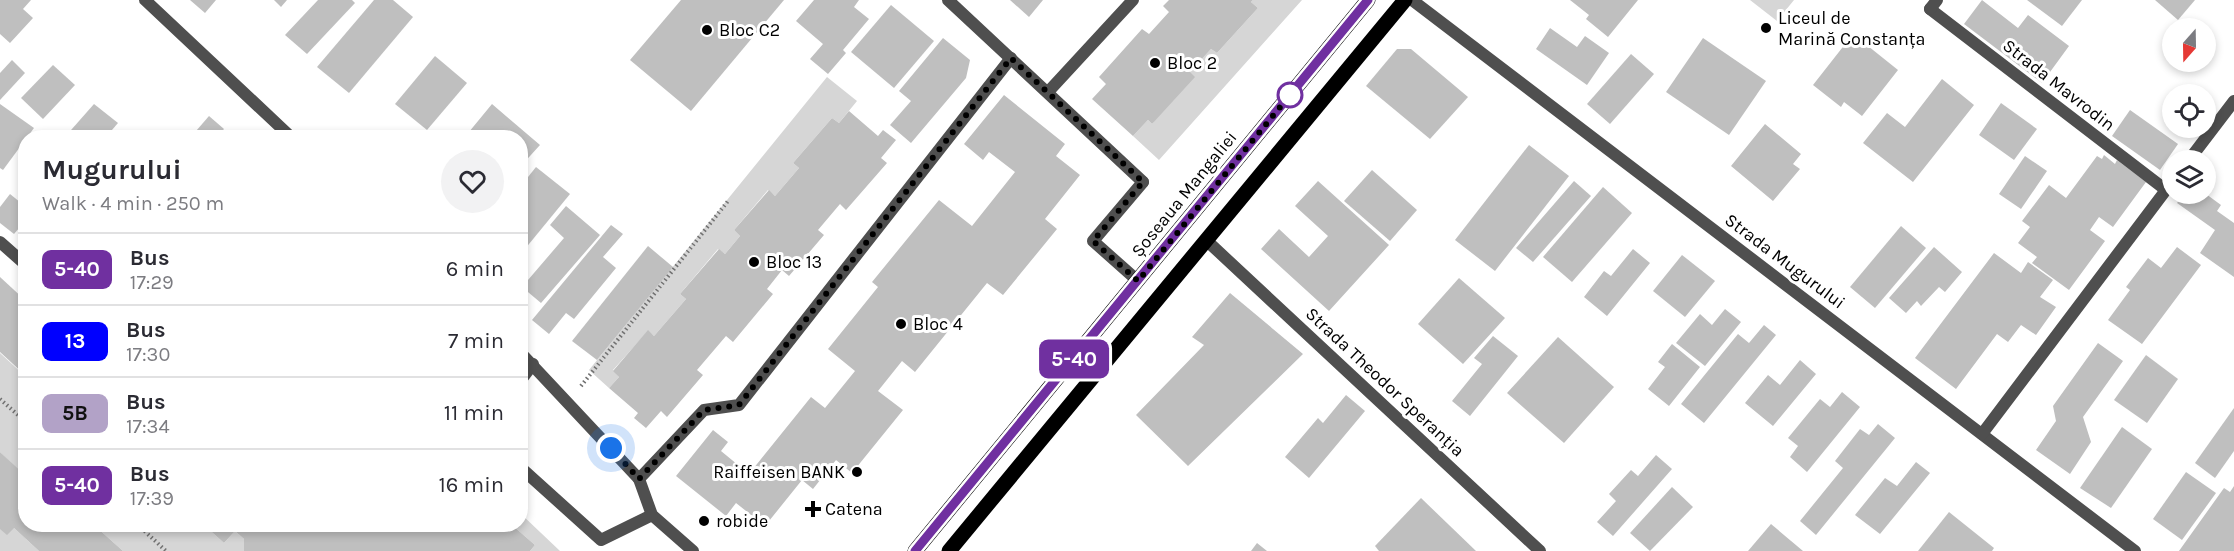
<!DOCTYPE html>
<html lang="en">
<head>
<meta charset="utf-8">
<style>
  body { margin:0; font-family:Karla,sans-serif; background:#f2f2f3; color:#2b2b33; height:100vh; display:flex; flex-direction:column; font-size:22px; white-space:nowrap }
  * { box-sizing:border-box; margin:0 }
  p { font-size:20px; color:#7c7c81 }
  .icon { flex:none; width:33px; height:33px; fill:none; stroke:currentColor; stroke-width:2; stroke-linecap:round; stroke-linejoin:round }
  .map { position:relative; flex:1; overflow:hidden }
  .side { position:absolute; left:18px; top:130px; width:510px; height:402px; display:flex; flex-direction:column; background:#fff; border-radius:24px; box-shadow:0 3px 9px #0003 }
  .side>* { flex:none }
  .badge { padding:0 12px; border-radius:9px; font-size:21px; line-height:39px }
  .needle { width:39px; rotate:200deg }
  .controls { position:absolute; left:2162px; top:18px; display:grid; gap:12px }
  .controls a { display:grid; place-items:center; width:54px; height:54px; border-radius:50%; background:#fff; box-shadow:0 3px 9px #0003; font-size:30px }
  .you { position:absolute; width:30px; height:30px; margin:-15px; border:4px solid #fff; border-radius:50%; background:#1a73e8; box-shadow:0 0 0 9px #1a73e833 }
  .map>.badge { position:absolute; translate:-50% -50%; box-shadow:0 0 0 3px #fff }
  .round { display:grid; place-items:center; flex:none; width:63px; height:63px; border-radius:32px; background:#f2f2f3 }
  .overview { display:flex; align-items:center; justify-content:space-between; height:102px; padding:0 24px }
  h1 { font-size:28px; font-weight:700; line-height:45px }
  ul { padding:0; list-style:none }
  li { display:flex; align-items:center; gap:18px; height:72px; padding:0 24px; border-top:2px solid #e1e1e2 }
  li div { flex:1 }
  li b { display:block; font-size:22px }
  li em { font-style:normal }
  li .badge { min-width:66px; font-weight:700; text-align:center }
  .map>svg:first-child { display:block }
  .green { fill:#d6d6d6 }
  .building { fill:#bfbfbf }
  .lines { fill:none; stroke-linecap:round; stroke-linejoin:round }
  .path { stroke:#717171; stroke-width:4; stroke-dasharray:1.5 3; stroke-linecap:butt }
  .service { stroke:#4f4f4f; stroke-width:12 }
  .minor { stroke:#4f4f4f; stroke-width:12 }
  .primary { stroke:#000; stroke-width:15 }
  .line-casing { stroke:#fff; stroke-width:14 }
  .line { stroke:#7030a0; stroke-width:9 }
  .walk { stroke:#000; stroke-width:6; stroke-dasharray:0 10.8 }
  .poi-dot { fill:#000; stroke:#fff; stroke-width:2 }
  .stop-dot { fill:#fff; stroke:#7030a0; stroke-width:3 }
  .labels { text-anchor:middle; stroke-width:6; stroke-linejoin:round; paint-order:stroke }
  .poi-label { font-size:18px; fill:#000; stroke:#fff; text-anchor:start }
  .street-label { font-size:18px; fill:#000; stroke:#fff }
</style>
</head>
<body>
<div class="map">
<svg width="2234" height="551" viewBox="0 0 2234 551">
  <rect width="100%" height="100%" fill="#fff"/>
  <g class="green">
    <path d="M1253,0H1302L1159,160L1133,136L1148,120L1152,124L1190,72L1211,49L1217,53L1258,8L1251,2Z"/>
    <path d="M1750,0H1794L1777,21Z"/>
    <path d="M827,77L857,101L839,123L832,118L793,163L799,168L775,196L768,190L734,230L740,236L725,254L718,249L680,294L686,299L654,336L648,331L613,370L619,377L609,388L589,370Z"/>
    <path d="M0,353L25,376V476L0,452Z"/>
    <path d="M521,514L560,551H530L535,545L512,525H520Z"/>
    <path d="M94,525H204L224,543L235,531L244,539V551H123Z"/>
    <path d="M14,528L39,551H0V529Z"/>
  </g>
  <g class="building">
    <path d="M0,0H31L23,9L33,18L10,43L0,34Z"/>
    <path d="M190,0H216L205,13Z"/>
    <path d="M274,0H287L281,7Z"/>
    <path d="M318,0H352L355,3L307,54L285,35Z"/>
    <path d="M374,0H393L413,17L349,93L317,67Z"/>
    <path d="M681,0H784L691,111L630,60Z"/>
    <path d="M814,0H859L854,7L869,19L843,50L846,53L828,74L810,59L823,44L796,21Z"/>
    <path d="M1010,0H1043L1029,17Z"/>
    <path d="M1169,0H1253L1251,2L1258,8L1217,53L1211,49L1190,72L1195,77L1152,124L1148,120L1133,136L1092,99L1106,84L1099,77L1142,29L1149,34L1169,12L1163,6Z"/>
    <path d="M1570,0H1638L1608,37L1586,19L1589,15Z"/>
    <path d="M1982,0L2018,28L2028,15L2069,46L2042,83L1964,24Z"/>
    <path d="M2027,0H2082L2062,26Z"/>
    <path d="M2155,0H2195L2178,20Z"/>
    <path d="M891,5L934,41L894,88L851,52Z"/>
    <path d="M1550,28L1577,47L1585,36L1609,53L1587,85L1536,49Z"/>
    <path d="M1853,34L1898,70L1862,116L1844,102L1841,107L1813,85Z"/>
    <path d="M943,38L970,60L966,78L911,143L890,125L911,101L899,91Z"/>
    <path d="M1703,38L1766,81L1729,135L1666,92Z"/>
    <path d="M1397,49H1411L1468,97L1430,139L1366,86Z"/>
    <path d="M1631,54L1654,74L1610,124L1587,104Z"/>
    <path d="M435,56L467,83L427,130L395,104Z"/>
    <path d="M12,60L25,73L0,100V73Z"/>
    <path d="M53,65L75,85L43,119L21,98Z"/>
    <path d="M1942,79L1974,105L1913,182L1863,143L1887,113L1905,127Z"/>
    <path d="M1004,95L1065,144L1056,156L1080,175L1045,219L1057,229L1003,295L987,283L915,372L902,361L878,391L903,410L852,473L836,460L813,489L802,480L765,526L736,503L726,516L676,476L713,430L728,442L721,451L749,474L811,397L825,408L855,371L828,349L878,287L872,282L939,200L972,226L1015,172L989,152L983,160L964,144Z"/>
    <path d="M2001,103L2037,129L2014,160L1979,135Z"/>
    <path d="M0,104L34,128L3,170L0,168Z"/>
    <path d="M94,104L118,123L105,138H64Z"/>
    <path d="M492,104L540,145L520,167V138H464Z"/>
    <path d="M2130,110L2178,144L2160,170L2112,136Z"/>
    <path d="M849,111L878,136L883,130L896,140L881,158L887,163L846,210L840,204L818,230L824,235L789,276L782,270L767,289L773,294L733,342L726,336L697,370L703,375L667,417L661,411L646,428L634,418L638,413L609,388L619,377L613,371L648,330L654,336L686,299L680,294L719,249L725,254L740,236L734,230L769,190L775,196L799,168L793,163L832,118L839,123Z"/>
    <path d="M209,116L224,129L216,138H190Z"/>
    <path d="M1765,124L1801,154L1793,164L1800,169L1773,201L1731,166Z"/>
    <path d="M1529,145L1569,176L1495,271L1455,240Z"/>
    <path d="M2104,155L2115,164L2117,160L2146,182L2113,227L2099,217L2090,230L2105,241L2069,290L2032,263L2037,257L2018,243L2030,227L2022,221L2049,185L2066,198L2097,156L2102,159Z"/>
    <path d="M2025,156L2047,171L2021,209L1999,194Z"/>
    <path d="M536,167L570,194L520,255V187Z"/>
    <path d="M1372,170L1417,210L1390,241L1344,201Z"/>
    <path d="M1318,181L1389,245L1329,311L1261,249L1279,229L1309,257L1328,236L1295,206Z"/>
    <path d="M1574,181L1591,196L1533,262L1516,248Z"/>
    <path d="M1603,187L1632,213L1572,282L1543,257Z"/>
    <path d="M10,194L26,207V220L14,234L0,223V207Z"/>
    <path d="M2184,194H2206L2221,205L2217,211L2234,223V277L2200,253L2215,230L2177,203Z"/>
    <path d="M566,206L600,235L541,303L522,287L564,238L550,225Z"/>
    <path d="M611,225L623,234L603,257L616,268L574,319L566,313L549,334L532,320Z"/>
    <path d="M1901,226L1926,248L1875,308L1850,287Z"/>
    <path d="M648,246L673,267L597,360L572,341Z"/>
    <path d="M1934,247L1962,272L1945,292L1939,287L1921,306L1917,301L1906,313L1889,298Z"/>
    <path d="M2177,247L2201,265L2142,344L2108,320L2130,290L2126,287L2148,258L2161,268Z"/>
    <path d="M1633,249L1650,263L1607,316L1584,297L1604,271L1611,276Z"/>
    <path d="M1994,253L2021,273L2028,262L2053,280L2040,297L2056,307L2036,335L2021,325L2008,342L1997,334L1956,389L1915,358Z"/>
    <path d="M1682,255L1715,281L1685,317L1653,291Z"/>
    <path d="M0,277L26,301V376L0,352Z"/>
    <path d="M1459,278L1505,318L1463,364L1418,324Z"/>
    <path d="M1230,293L1303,354L1188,466L1136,415L1204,345L1192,337Z"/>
    <path d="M1725,309L1741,322L1705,366L1676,343L1700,314L1712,325Z"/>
    <path d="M1764,325L1776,335L1704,423L1681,404L1738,334L1749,343Z"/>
    <path d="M1493,336L1518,356L1470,416L1452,401L1482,364L1474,358Z"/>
    <path d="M1558,337L1614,387L1564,443L1507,393Z"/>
    <path d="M2098,343L2123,361L2083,417L2091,442L2070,474L2036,450L2056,421L2053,406Z"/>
    <path d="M1672,344L1700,367L1669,406L1648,389L1665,367L1658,362Z"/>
    <path d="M2146,355L2178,379L2147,423L2114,400Z"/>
    <path d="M1800,360L1816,374L1773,426L1745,403L1768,375L1780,385Z"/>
    <path d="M1842,392L1860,407L1807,472L1790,457L1798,446L1788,438L1820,399L1830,407Z"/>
    <path d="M1346,395L1365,411L1309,478L1285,457L1318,418L1323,423Z"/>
    <path d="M2234,408V451L2215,478L2195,463Z"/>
    <path d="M1878,424L1895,438L1816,535L1800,521L1843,468L1835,461L1860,429L1869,435Z"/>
    <path d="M2122,427L2152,449L2111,508L2080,488Z"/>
    <path d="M0,452L26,476V525H94L123,551H39L14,528L7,535L0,529Z"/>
    <path d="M1656,455L1672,469L1613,536L1597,522L1616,501L1609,494L1631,470L1638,476Z"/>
    <path d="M1916,462L1930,473L1880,534L1855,515L1885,478L1897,486Z"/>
    <path d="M2186,472L2216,493L2182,540L2153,519Z"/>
    <path d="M2234,486V551H2179L2224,488L2230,492Z"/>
    <path d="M1672,487L1693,507L1650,551L1630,533Z"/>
    <path d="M1421,498L1476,551H1379L1375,546Z"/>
    <path d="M1949,512L1994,548L1992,551H1918Z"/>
    <path d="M1771,524L1803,551H1748Z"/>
    <path d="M204,525H512L535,545L530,551H244V539L235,531L224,543Z"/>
    <path d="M1257,543L1267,551H1251Z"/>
  </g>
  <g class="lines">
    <g class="path">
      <path d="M581,386L728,201"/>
      <path d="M0,399L26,422"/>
      <path d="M138,525L166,551"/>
    </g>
    <g class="service">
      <path d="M1930,9L2166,190"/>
      <path d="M1048,92L1133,0"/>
      <path d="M1138,281L1093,241L1143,182"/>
      <path d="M639,479L704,410L739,405L1011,58"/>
    </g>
    <g class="minor">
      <path d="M145,0L292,138"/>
      <path d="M948,0L1143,182"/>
      <path d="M1412,0L2135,551"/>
      <path d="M1930,9L1937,0"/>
      <path d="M2189,160L2234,101"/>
      <path d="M1206,240L1540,551"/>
      <path d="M0,242L26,265"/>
      <path d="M520,352L639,479L652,515L693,551"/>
      <path d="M520,381L533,364"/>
      <path d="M1982,434L2172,182"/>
      <path d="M520,467L601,540L652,515"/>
    </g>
    <g class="primary">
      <path d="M915,551L1368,0"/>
      <path d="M949,551L1405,0"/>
    </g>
  </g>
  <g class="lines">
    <defs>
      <path id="line" d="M915,551L1368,0"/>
    </defs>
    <use href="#line" class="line-casing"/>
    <use href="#line" class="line"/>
    <path class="walk" d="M611,448L639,479L704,410L739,405L1011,58L1143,182L1093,241L1138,281L1294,90L1290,95"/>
  </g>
  <g class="poi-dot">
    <circle cx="1766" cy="28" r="6"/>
    <circle cx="707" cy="30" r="6"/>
    <circle cx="1155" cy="63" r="6"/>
    <circle cx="754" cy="262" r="6"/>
    <circle cx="901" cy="324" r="6"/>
    <circle cx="857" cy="472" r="6"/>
    <path d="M810 500h6v6h6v6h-6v6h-6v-6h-6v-6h6z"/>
    <circle cx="704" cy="521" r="6"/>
  </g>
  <circle class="stop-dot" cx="1290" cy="95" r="12"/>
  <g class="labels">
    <g class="poi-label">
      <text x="1778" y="24">Liceul de<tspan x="1778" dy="21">Marină Constanța</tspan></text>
      <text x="719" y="36">Bloc C2</text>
      <text x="1167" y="69">Bloc 2</text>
      <text x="766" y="268">Bloc 13</text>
      <text x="913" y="330">Bloc 4</text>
      <text x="845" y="478" text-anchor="end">Raiffeisen BANK</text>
      <text x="825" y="515">Catena</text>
      <text x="716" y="527">robide</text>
    </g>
    <g class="street-label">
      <text transform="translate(2059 85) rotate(38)" y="6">Strada Mavrodin</text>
      <text transform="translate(1184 194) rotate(-51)" y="6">Șoseaua Mangaliei</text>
      <text transform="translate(1785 261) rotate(37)" y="6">Strada Mugurului</text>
      <text transform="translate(1385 382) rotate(43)" y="6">Strada Theodor Speranția</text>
    </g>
  </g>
</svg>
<div class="controls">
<a><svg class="needle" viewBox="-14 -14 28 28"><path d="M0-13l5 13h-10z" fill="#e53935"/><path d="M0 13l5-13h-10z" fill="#7c7c81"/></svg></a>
<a><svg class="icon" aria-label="locate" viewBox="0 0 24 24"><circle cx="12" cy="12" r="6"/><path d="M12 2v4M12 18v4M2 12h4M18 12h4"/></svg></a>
<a><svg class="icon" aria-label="layers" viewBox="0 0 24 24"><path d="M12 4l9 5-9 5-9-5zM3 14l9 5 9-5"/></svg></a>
</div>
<div class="you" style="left:611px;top:448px"></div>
<b class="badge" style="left:1074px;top:359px;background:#7030a0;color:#fff">5-40</b>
<section class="side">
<div class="overview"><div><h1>Mugurului</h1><p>Walk · 4 min · 250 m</p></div><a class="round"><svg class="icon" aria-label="heart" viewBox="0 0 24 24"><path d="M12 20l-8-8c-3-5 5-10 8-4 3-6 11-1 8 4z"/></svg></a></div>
<ul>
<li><span class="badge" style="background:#7030a0;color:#fff">5-40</span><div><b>Bus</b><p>17:29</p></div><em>6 min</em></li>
<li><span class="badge" style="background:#00f;color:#fff">13</span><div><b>Bus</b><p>17:30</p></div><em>7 min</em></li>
<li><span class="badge" style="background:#b2a2c7;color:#111">5B</span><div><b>Bus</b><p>17:34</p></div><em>11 min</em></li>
<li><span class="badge" style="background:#7030a0;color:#fff">5-40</span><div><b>Bus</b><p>17:39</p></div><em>16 min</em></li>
</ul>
</section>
</div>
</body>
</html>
